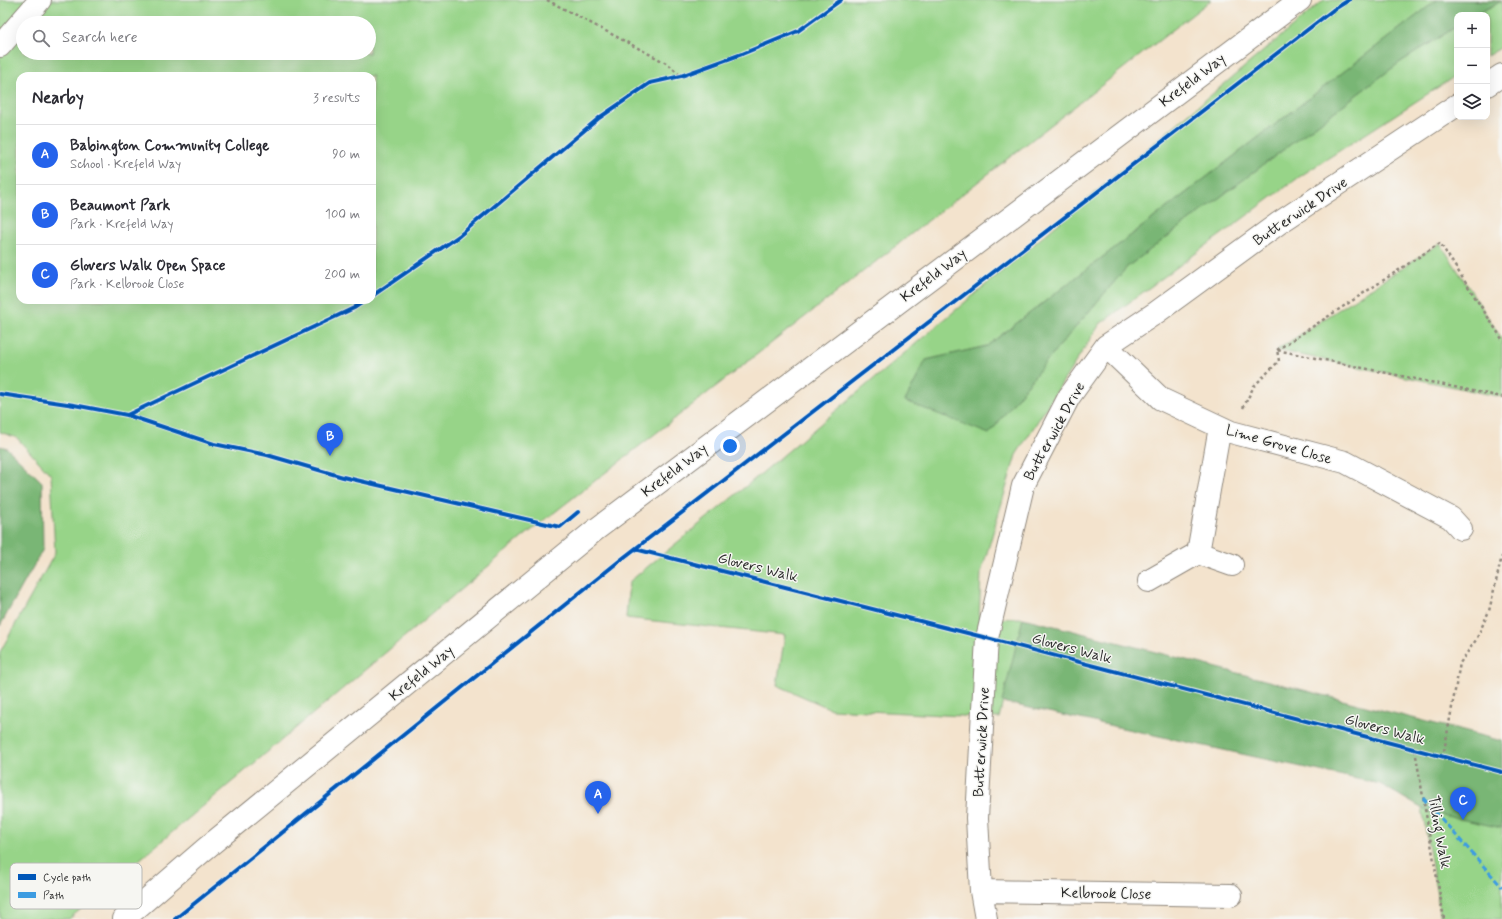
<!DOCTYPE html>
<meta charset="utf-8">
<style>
:root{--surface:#fff;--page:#f2f2f3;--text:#2b2b33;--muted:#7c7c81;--line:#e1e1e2;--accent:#2563eb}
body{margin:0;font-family:Mynerve,sans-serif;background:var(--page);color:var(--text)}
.controls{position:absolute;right:12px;top:12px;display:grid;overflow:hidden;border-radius:8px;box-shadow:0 4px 16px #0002}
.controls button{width:36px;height:36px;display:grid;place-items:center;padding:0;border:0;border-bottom:1px solid var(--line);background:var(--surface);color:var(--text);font:20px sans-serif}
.you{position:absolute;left:730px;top:446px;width:14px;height:14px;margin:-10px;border:3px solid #fff;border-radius:50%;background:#1a73e8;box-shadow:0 0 0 6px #1a73e833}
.badge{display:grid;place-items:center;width:26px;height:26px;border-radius:50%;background:var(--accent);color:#fff;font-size:13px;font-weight:700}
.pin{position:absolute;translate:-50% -33px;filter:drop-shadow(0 1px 2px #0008)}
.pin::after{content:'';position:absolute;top:21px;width:14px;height:12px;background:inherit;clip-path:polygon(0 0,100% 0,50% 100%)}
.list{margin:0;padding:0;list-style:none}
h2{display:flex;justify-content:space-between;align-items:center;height:52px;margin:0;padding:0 16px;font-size:17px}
h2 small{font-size:13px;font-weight:400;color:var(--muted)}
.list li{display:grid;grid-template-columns:26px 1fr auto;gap:12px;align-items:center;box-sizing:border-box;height:60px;padding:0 16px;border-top:1px solid var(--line)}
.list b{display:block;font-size:15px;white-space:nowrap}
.list p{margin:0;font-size:13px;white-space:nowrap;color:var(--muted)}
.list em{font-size:13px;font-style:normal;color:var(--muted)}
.icon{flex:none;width:22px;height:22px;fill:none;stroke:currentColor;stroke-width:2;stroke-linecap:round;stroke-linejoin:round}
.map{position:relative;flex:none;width:1502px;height:919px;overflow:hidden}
.search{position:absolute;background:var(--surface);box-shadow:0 4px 16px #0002;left:16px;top:16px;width:360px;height:44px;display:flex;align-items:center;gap:10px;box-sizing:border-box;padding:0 14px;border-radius:22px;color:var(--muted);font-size:15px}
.panel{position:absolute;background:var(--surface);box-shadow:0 4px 16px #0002;left:16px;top:72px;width:360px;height:232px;border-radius:12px}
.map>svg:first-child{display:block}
.green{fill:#97d488;stroke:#61805a;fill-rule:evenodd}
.forest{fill:#79b674;stroke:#527050}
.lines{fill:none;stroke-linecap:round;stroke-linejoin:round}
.minor-casing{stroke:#8f877c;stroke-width:24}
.highway-casing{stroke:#8f877c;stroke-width:24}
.path{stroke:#8f877c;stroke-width:2.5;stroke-dasharray:3 3;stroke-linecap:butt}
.minor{stroke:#fff;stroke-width:22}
.highway{stroke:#fff;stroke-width:22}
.quiet{stroke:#3d9ce1;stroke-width:3;stroke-dasharray:6 3;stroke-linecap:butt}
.cycleway-casing{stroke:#f6f6f2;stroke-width:6}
.cycleway{stroke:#0057b8;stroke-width:4}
.labels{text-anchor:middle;stroke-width:3;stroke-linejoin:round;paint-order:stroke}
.street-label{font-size:15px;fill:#2b2b2b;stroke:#f6f6f2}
.key{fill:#f6f6f2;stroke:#b9b9b6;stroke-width:1}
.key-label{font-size:11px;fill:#2b2b2b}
</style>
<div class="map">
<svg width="1502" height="919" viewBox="0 0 1502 919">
<rect width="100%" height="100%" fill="#f6f6f2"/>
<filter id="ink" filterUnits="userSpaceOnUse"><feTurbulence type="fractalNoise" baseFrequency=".025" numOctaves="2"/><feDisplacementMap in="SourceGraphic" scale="8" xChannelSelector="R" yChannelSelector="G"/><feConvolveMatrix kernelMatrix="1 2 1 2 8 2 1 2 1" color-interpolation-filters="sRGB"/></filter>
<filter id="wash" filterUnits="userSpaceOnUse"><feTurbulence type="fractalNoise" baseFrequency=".012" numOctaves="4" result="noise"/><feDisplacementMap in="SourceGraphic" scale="16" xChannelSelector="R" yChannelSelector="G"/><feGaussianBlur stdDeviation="0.9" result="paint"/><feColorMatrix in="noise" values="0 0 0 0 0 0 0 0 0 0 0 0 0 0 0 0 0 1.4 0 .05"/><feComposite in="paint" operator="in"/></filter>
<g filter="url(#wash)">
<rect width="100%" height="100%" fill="#f3e3cd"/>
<!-- green -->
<path class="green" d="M 0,0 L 1211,0 L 523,537 L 69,919 L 0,919 L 0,652 L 55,553 L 51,475 L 17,438 L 0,432 ZM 23,23 L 369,23 L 369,53 L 23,53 ZM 20,76 L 372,76 L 372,300 L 20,300 Z
M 1324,0 L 1437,0 L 987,346 L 926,360 L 989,434 L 1044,364 L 1127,267 L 1399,63 L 1457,26 L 1457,75 L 1302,175 L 1100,324 L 1016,455 L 981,573 L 979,619 L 1023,618 L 999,718 L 831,709 L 777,685 L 785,635 L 626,618 L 629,582 L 762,473 Z
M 1502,1 L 1502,47 L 1487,56 L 1487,15 L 1474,15 Z
M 1440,243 L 1502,339 L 1502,397 L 1277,350 Z
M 1412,750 L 1502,774 L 1502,919 L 1441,919 Z"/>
<!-- forest -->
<path class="forest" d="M 1437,0 L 1502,1 L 1474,15 L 1457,15 L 1457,26 L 1399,63 L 1127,267 L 1044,364 L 989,434 L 905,401 L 926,360 L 987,346 Z
M 0,446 L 7,448 L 42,482 L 43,549 L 0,626 Z
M 1023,618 L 1502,741 L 1502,828 L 1428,812 L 1380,784 L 1002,702 Z"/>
</g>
<g filter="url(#ink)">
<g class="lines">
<!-- minor casing -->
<g class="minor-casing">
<path id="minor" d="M 0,46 L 40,0
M 1487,85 L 1502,75
M 1106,346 L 1161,399 L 1231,432 L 1345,462 L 1451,518 L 1461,529
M 1220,427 L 1198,553 L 1232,565
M 1149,581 L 1198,553
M 981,891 L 1231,895
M 986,919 L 981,891 L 977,818 L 987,638 L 1023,486 L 1069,397 L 1106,346 L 1157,312 L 1279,223 L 1457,105"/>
</g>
<!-- highway casing -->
<g class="highway-casing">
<path id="highway" d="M 124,919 L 204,850 L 594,531 L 1300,0"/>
</g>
<!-- path -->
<path class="path" d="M 547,0 L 668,64 L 681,76
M 1277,350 L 1440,243 L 1502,339
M 1243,408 L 1254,386 L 1279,361 L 1277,350 L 1502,397
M 1415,750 L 1444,919
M 1443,757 L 1460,663 L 1476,640 L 1489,611 L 1502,556"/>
<!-- minor -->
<use href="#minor" class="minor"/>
<!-- highway -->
<use href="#highway" class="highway"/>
<!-- quiet -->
<path class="quiet" d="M 1423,798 L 1502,887"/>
<!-- cycleway casing -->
<g class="cycleway-casing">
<path id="cycleway" d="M 372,296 L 459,236 L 599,118 L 650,83 L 681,76 L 742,54 L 798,31 L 841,0
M 0,394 L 74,405 L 127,415 L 214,444 L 267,455 L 343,477 L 560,527 L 578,512
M 127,415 L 354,308 L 366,300
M 635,549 L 987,638 L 1502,772
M 175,919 L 618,562 L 1333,10 L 1349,0"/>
</g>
<!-- cycleway -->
<use href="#cycleway" class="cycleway"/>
</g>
</g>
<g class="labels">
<!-- street labels -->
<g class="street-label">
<text transform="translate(1192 80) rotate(-37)" y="5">Krefeld Way</text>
<text transform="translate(1300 211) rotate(-34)" y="5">Butterwick Drive</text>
<text transform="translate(933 275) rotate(-37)" y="5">Krefeld Way</text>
<text transform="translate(1054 431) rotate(-61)" y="5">Butterwick Drive</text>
<text transform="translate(1279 444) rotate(16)" y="5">Lime Grove Close</text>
<text transform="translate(674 470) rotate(-37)" y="5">Krefeld Way</text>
<text transform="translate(758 567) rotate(14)" y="5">Glovers Walk</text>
<text transform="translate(1072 648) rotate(15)" y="5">Glovers Walk</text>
<text transform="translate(421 673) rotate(-39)" y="5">Krefeld Way</text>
<text transform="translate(1385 729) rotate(15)" y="5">Glovers Walk</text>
<text transform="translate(981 742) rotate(-87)" y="5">Butterwick Drive</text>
<text transform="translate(1440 832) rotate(80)" y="5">Tilling Walk</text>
<text transform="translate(1106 893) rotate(1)" y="5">Kelbrook Close</text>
</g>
</g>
<!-- legend -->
<rect x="10" y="863" width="132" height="46" rx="6" class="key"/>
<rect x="18" y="874" width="18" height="6" fill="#0057b8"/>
<rect x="18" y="892" width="18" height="6" fill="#3d9ce1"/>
<g class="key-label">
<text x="43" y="881">Cycle path</text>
<text x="43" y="899">Path</text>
</g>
</svg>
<div class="controls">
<button>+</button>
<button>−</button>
<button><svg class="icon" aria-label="layers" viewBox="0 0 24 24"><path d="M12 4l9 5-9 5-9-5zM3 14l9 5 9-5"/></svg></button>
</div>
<div class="you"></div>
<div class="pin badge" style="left:598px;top:814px">A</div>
<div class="pin badge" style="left:330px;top:456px">B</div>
<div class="pin badge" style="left:1463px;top:820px">C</div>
<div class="search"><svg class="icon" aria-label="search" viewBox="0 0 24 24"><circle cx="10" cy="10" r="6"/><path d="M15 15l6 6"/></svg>Search here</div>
<section class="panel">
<h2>Nearby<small>3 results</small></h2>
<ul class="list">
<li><span class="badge">A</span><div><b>Babington Community College</b><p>School · Krefeld Way</p></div><em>90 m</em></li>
<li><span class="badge">B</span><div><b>Beaumont Park</b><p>Park · Krefeld Way</p></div><em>100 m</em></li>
<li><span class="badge">C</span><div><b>Glovers Walk Open Space</b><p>Park · Kelbrook Close</p></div><em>200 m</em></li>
</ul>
</section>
</div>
